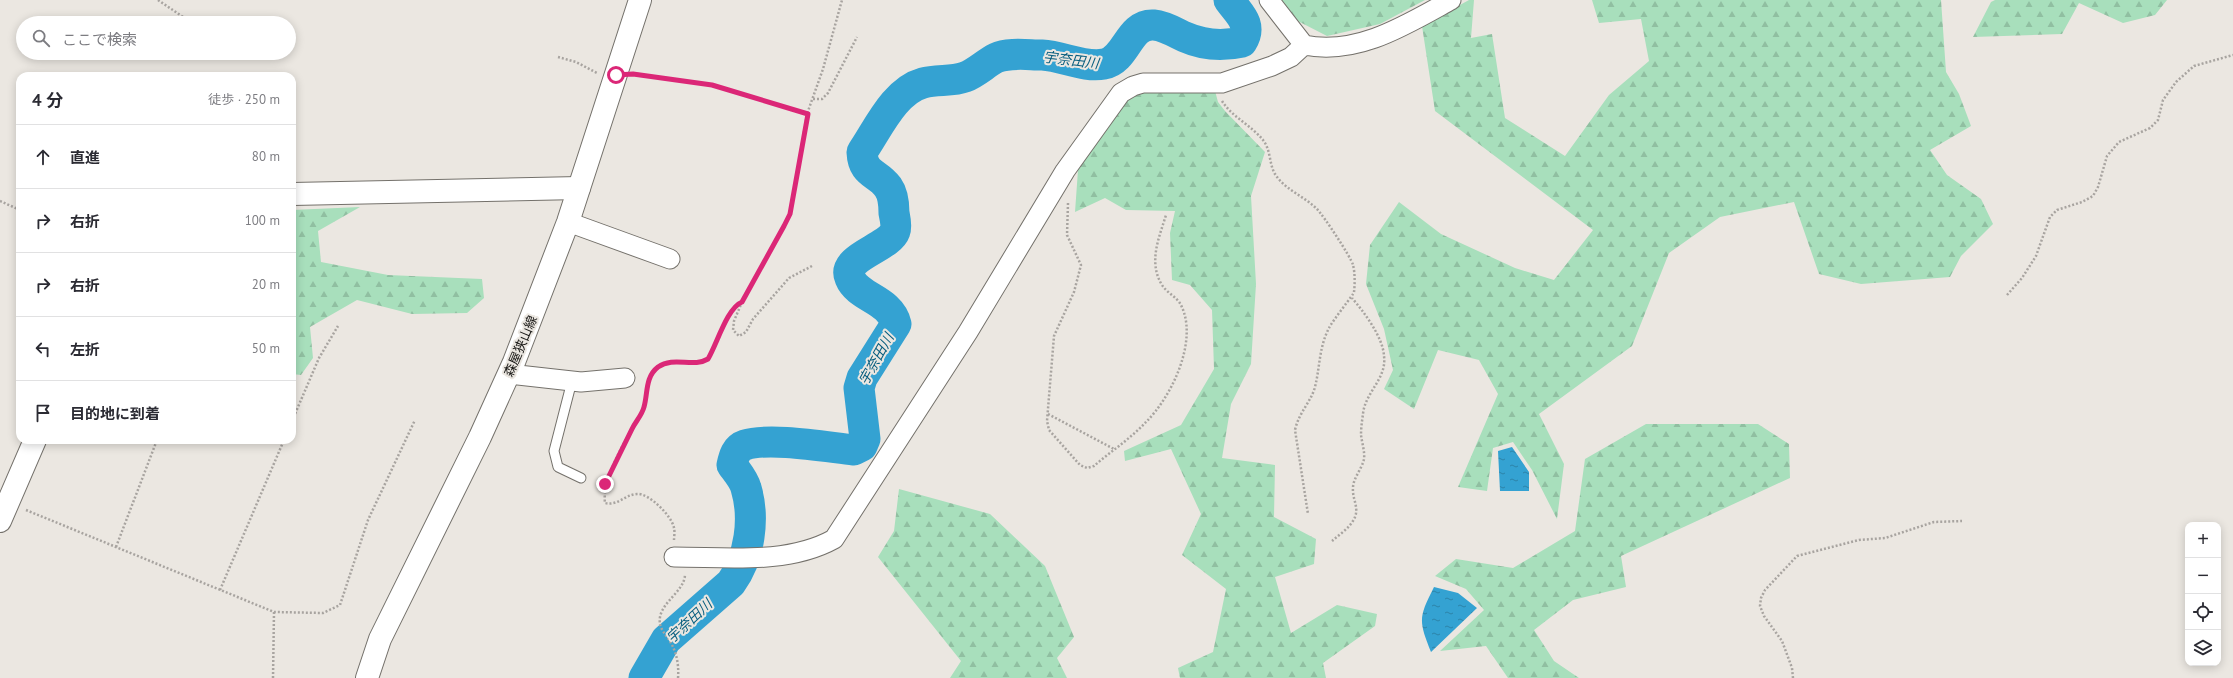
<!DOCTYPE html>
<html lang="ja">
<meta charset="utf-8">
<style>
:root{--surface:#fff;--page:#f7f7f7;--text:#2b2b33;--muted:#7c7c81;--line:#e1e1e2}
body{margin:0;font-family:"PT Sans","Noto Sans JP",sans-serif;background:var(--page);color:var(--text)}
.controls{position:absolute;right:12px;bottom:12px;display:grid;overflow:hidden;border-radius:8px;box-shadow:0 2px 10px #0003}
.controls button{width:36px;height:36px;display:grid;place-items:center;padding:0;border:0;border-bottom:1px solid var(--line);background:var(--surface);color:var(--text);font:20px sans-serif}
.stop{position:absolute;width:12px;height:12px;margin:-9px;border:3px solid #db2777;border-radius:50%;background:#fff}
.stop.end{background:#db2777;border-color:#fff;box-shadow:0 1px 4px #0008}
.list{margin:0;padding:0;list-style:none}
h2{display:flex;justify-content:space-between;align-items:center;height:52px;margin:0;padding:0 16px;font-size:17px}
h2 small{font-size:13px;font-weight:400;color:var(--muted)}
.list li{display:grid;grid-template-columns:26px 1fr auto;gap:12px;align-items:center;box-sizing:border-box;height:64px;padding:0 16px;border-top:1px solid var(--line)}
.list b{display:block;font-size:15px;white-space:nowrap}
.list em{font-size:13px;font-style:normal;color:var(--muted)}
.icon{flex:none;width:22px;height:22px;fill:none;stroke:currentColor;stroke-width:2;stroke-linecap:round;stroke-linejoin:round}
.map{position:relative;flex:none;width:2233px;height:678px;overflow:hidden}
.search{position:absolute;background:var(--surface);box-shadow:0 2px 10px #0003;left:16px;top:16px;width:280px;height:44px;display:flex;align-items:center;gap:10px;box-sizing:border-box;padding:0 14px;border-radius:22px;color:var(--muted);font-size:15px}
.panel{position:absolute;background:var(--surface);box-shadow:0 2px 10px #0003;left:16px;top:72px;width:280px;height:372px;border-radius:12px}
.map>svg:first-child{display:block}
.forest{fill:url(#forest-firs)}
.water{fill:url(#water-ripples)}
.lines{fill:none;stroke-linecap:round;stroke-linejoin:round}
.river{stroke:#34a2d2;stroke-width:31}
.service-casing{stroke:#74716b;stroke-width:11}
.minor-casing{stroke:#74716b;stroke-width:21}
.tertiary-casing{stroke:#74716b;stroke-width:24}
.secondary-casing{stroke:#74716b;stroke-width:24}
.path{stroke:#a8a4a0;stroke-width:2.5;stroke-dasharray:2 2;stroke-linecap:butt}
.service{stroke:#fff;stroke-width:9}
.minor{stroke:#fff;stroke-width:19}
.tertiary{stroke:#fff;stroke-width:22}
.secondary{stroke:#fff;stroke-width:22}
.route{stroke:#db2777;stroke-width:5}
.labels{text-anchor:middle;stroke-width:4;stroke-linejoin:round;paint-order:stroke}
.street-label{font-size:13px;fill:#171614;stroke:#ebe7e1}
.water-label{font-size:14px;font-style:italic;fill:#085e7f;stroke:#ebe7e1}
</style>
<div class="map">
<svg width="2233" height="678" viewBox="0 0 2233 678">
<defs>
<pattern id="forest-firs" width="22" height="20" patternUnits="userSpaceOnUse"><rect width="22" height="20" fill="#a8dfbc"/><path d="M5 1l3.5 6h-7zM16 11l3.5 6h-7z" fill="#90bfa1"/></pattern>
<pattern id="water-ripples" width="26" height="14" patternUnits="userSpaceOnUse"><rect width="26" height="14" fill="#34a2d2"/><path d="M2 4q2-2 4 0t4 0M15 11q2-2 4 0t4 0" fill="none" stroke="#2b83a9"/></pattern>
</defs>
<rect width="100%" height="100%" fill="#ebe7e1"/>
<!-- forest -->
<path class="forest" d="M 1277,0 L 1425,0 L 1380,24 L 1327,36 L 1288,16 Z
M 1469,0 L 1474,0 L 1471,38 L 1492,34 L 1505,118 L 1565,156 L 1609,95 L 1649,61 L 1641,19 L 1599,23 L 1592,0 L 1941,0 L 1946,72 L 1959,94 L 1971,126 L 1930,150 L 1947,175 L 1981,199 L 1993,224 L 1961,256 L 1950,277 L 1861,284 L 1819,274 L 1794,202 L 1720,217 L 1669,253 L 1632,346 L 1539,414 L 1564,464 L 1557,519 L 1532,470 L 1513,442 L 1493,448 L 1487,491 L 1458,487 L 1498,394 L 1479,360 L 1438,350 L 1414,409 L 1384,389 L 1393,370 L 1384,329 L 1366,284 L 1370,245 L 1399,202 L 1441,234 L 1515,268 L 1554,280 L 1593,230 L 1435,111 L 1422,26 Z
M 1995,0 L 2167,0 L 2155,15 L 2123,23 L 2079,3 L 2062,34 L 1973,37 L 1991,2 Z
M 292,84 L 295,175 L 292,176 Z
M 1214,87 L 1218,102 L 1225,111 L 1265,152 L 1251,196 L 1256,284 L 1251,364 L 1231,404 L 1222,458 L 1275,465 L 1274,517 L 1316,539 L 1314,564 L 1275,577 L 1291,633 L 1337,605 L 1377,614 L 1375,626 L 1323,663 L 1326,678 L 1180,678 L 1178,668 L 1213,652 L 1226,589 L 1182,555 L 1201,514 L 1171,449 L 1125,461 L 1124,451 L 1181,425 L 1214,369 L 1212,310 L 1190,285 L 1172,280 L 1170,233 L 1175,211 L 1126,210 L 1105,198 L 1075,212 L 1078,170 L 1115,109 L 1127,96 L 1147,88 Z
M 360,207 L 318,231 L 321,262 L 388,275 L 482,279 L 484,298 L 467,313 L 412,314 L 357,300 L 310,327 L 313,358 L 301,375 L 292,374 L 292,210 Z
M 1646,424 L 1758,424 L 1789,444 L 1790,478 L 1621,556 L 1626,587 L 1573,600 L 1534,630 L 1554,661 L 1579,678 L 1508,678 L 1486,646 L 1440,651 L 1484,610 L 1466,589 L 1435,576 L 1456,559 L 1513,568 L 1575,531 L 1585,459 Z
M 899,489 L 990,514 L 1045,566 L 1074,637 L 1057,658 L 1067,678 L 950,678 L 961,661 L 878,557 L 894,531 Z"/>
<!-- water -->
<path class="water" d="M 1512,447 L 1529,472 L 1529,491 L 1500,491 L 1498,451 Z
M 1434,587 L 1458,593 L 1477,608 L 1431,652 C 1418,620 1419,617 1434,587 Z"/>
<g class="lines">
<!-- river -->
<path class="river" d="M 644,678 L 666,640 L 731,583 C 750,557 755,518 746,488 C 744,480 737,472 732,465 C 734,456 736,448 745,445 C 770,437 826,447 854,450 L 862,446 L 865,439 L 859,388 L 862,378 L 896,324 C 890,299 858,298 850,278 C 841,257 889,248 895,231 C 897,226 895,218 894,213 C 894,205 893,194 888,187 C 877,172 863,175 862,152 C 878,129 894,91 923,83 C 937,79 952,82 965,77 C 976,73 986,63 996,58 C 1009,52 1028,55 1042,55 C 1063,56 1084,68 1104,64 C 1127,60 1128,23 1154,25 C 1165,26 1176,33 1185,37 C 1203,45 1224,46 1242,42 C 1253,24 1239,14 1229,0"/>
<!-- service casing -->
<g class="service-casing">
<path id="service" d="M 572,381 L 554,451 L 558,467 L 581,478"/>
</g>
<!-- minor casing -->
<g class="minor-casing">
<path id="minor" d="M 1269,0 L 1304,45 C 1357,56 1406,25 1451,0
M 568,222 L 670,259
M 509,374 L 581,382 L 625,378
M 674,557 C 727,557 787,565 834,539 L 968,332 L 1065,171 L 1121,93 L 1133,86 L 1143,83 L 1222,83 L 1272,66 L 1291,57 L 1304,45"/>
</g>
<!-- tertiary casing -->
<g class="tertiary-casing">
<path id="tertiary" d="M 292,194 L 579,188
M 0,521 L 35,440"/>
</g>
<!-- secondary casing -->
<g class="secondary-casing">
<path id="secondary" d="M 367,678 L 380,639 L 480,437 L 514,362 L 568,222 L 640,0"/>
</g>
<!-- path -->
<path class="path" d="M 158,0 L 192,23
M 237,53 L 238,53
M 558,57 L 576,62 L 597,73
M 635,74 L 712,85 L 807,114
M 813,99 L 822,99 L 828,93 L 857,37
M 1222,101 C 1232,117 1252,126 1263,140 C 1271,150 1269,164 1275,174 C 1285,190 1304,196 1317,209 C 1323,215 1351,257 1353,265 C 1355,272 1355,285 1354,292 C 1354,294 1333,320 1329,328 C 1319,347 1320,367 1315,387 C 1311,402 1299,412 1295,430 L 1308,514
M 0,201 L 20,210
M 1068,203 L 1067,235 L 1081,265 L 1074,292 L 1054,336 L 1047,421 L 1049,430 L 1080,465 L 1087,468 L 1094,466 C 1110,452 1130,439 1145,423 C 1171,398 1199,341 1181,305 C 1177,297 1167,293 1162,285 C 1148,262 1159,238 1166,215
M 812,266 L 789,278 L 753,319 L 746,332 L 739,336 L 733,330 L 734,321 L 742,302 L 790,214 L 807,114 L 823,69 L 842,0
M 2007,295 L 2022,278 L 2036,256 L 2050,217 L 2057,210 L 2082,202 L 2093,196 L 2098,187 L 2107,156 L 2119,142 L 2150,128 L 2158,120 L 2163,100 L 2176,82 L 2194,66 L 2233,55
M 1048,414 L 1114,449
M 292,421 L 319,358 L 338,326
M 26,510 L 274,612 L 323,613 L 340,605 L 368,520 L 415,420
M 674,540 C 674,537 675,532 674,528 C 672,516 649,493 637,494 C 624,495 618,506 605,503 C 602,481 622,446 633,427 C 638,420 642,414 644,405 C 648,392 645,375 659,367 C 676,356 694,368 708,359 C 717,345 727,308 741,302
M 1332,541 C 1340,534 1351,527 1355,517 C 1359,507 1352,498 1353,488 C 1353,478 1362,469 1364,459 C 1365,452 1362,443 1361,435 C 1361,428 1362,421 1363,414 C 1365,392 1387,379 1384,356 C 1383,337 1364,312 1352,298
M 116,547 L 157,440
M 220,590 L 284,440
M 273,678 L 274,612
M 678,678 C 679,667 677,654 672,645 C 667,634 658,630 660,617 C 663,601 684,591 685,575
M 1793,678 L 1792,668 L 1782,641 L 1764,616 L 1760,606 L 1761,598 L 1765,590 L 1797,556 L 1859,540 L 1885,538 L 1934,522 L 1962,521"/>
<!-- service -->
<use href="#service" class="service"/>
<!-- minor -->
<use href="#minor" class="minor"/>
<!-- tertiary -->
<use href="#tertiary" class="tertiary"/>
<!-- secondary -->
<use href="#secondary" class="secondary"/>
</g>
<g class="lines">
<!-- route -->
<path class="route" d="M 605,484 C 614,466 623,447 632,429 C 636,421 642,415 644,407 C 648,393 645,377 658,367 C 674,356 693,368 708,359 C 717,344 727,308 742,302 L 784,226 L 790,214 L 808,114 L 712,85 L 633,74 L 616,75"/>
</g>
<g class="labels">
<!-- street labels -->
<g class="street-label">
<text transform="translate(520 346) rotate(-67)" y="5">森屋狭山線</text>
</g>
<!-- water labels -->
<g class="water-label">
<text transform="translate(1071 60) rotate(7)" y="5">宇奈田川</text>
<text transform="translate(876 359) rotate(-61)" y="5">宇奈田川</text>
<text transform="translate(689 621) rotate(-43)" y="5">宇奈田川</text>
</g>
</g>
</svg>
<div class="controls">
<button>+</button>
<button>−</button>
<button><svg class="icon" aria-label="locate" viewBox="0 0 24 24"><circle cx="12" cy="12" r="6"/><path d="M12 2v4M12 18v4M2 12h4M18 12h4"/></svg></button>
<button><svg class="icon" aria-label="layers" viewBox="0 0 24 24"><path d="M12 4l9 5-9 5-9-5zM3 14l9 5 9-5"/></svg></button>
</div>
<div class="stop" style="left:616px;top:75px"></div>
<div class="stop end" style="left:605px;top:484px"></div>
<div class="search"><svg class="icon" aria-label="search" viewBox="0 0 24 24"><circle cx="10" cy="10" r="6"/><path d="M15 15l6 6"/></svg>ここで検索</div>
<section class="panel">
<h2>4 分<small>徒歩 · 250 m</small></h2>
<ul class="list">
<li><svg class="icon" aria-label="ahead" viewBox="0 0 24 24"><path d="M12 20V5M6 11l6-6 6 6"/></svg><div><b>直進</b></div><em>80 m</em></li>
<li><svg class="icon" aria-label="right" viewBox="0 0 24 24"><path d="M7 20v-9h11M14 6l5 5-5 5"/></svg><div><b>右折</b></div><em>100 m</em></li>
<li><svg class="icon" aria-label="right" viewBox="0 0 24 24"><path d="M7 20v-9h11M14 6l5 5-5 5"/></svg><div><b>右折</b></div><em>20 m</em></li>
<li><svg class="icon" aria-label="left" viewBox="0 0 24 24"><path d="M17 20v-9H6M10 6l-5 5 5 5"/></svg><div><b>左折</b></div><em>50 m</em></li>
<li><svg class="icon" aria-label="arrive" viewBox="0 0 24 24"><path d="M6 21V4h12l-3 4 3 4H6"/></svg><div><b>目的地に到着</b></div></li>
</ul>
</section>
</div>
